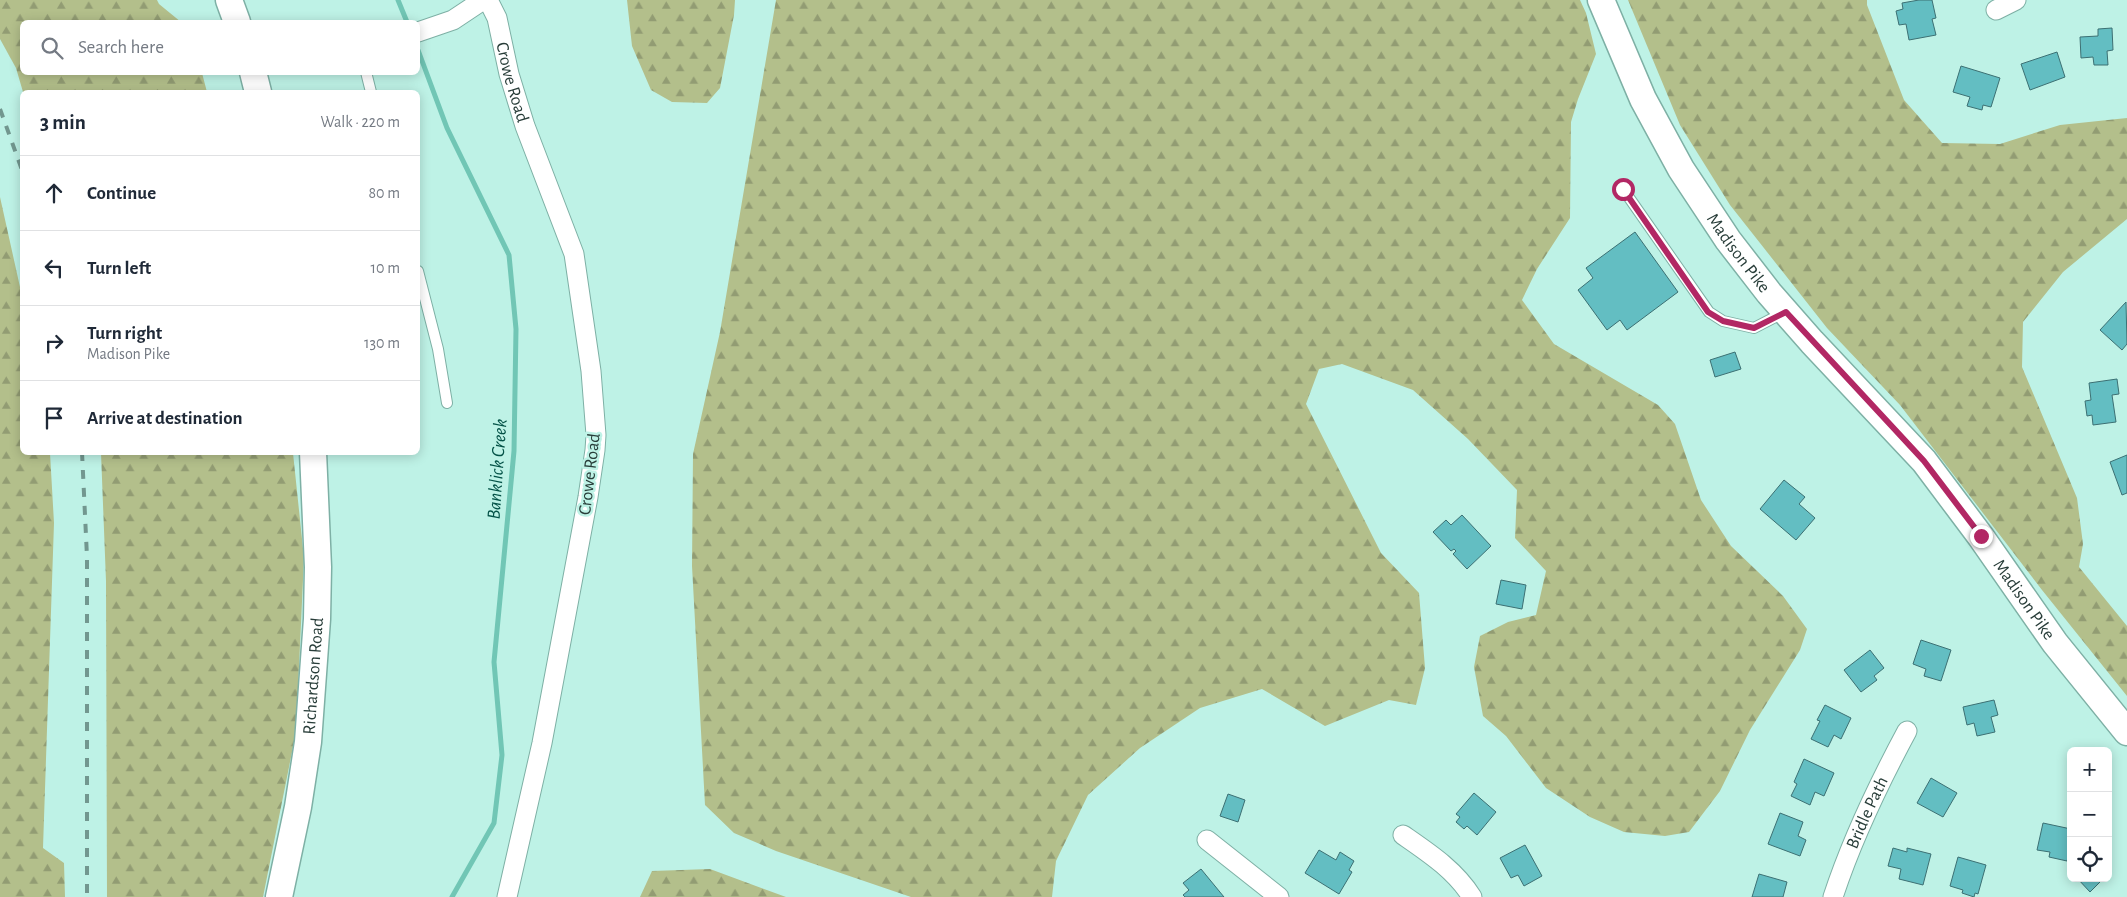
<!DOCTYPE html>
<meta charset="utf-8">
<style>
:root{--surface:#fff;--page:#f2f2f3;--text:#1f2937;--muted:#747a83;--line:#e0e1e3}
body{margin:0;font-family:"Alegreya Sans",sans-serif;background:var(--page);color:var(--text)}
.controls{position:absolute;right:15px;bottom:15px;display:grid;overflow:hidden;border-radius:8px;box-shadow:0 2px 12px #0003}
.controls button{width:45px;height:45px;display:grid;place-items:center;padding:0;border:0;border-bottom:1px solid var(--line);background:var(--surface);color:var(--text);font:25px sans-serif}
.stop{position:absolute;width:15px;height:15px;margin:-11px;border:4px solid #b22764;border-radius:50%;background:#fff}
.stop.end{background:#b22764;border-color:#fff;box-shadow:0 1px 5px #0008}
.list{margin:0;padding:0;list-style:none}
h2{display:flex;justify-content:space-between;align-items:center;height:65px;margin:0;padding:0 20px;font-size:21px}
h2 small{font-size:16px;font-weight:400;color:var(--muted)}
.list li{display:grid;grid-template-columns:32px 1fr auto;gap:15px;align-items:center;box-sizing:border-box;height:75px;padding:0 20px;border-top:1px solid var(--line)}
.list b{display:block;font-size:19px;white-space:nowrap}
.list p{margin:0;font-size:16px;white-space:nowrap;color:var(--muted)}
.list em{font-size:16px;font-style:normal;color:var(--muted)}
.icon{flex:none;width:28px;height:28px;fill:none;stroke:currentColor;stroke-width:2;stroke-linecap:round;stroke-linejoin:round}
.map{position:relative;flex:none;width:2127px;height:897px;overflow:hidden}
.search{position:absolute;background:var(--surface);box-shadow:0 2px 12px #0003;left:20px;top:20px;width:400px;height:55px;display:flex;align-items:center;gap:12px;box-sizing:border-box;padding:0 18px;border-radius:8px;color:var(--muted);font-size:19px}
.panel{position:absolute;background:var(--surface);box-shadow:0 2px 12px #0003;left:20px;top:90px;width:400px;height:365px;border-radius:8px}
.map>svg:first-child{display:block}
.forest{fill:url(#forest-firs)}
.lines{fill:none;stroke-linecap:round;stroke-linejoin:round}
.stream{stroke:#71c6b5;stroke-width:5}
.building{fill:#63bec2;stroke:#3c7073}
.lane-casing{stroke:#7eb0a5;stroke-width:12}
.street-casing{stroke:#7eb0a5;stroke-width:21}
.secondary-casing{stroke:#7eb0a5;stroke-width:29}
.lane{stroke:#fff;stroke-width:10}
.street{stroke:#fff;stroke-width:19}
.secondary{stroke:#fff;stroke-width:26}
.rail{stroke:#72978f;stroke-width:4;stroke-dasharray:9 9;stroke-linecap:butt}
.route{stroke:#b22764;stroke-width:6}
.labels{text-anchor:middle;stroke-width:5;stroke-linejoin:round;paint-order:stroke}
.street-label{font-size:18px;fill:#283d39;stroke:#bef2e6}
.water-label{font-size:19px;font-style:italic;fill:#045247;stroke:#bef2e6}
</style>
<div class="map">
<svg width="2127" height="897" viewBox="0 0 2127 897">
<defs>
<pattern id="forest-firs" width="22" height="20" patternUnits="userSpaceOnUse" patternTransform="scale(1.25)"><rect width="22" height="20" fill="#b3bf8b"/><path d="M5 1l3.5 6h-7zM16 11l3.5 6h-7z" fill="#929c73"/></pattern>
</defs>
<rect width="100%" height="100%" fill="#bef2e6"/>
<!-- forest -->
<path class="forest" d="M 0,0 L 157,0 L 159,4 L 181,22 L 22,22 L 22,72 L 202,73 L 207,92 L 23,92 L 16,68 L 0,39 Z
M 627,0 L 735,0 L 734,15 L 720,88 L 707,103 L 672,102 L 651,90 L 632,46 Z
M 776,0 L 1580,0 L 1586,13 L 1596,54 L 1578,99 L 1571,122 L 1570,218 L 1537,269 L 1522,300 L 1554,344 L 1658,405 L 1675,424 L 1701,500 L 1731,546 L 1783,596 L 1807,629 L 1800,650 L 1750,730 L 1720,791 L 1689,832 L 1665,836 L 1624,832 L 1590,817 L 1546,788 L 1506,736 L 1483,716 L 1474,667 L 1480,636 L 1508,622 L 1536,615 L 1546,571 L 1515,538 L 1517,490 L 1468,439 L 1413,390 L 1342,364 L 1319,369 L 1306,404 L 1381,553 L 1419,593 L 1425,668 L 1416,705 L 1389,700 L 1325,726 L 1262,689 L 1200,708 L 1140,748 L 1088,795 L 1056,861 L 1052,897 L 911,897 L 776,851 L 734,833 L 705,805 L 692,566 L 693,454 L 720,332 Z
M 1628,0 L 1867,0 L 1867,5 L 1904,100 L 1942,143 L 2000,144 L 2060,125 L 2127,118 L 2127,219 L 2063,272 L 2023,322 L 2022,367 L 2077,498 L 2083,544 L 2079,567 L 2127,626 L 2127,696 L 2042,590 L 1900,405 L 1827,328 L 1730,205 L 1680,125 Z
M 0,197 L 22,296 L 22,452 L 50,453 L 54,523 L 43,848 L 64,863 L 65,897 L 0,897 Z
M 101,453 L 293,453 L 304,558 L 296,732 L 263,897 L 107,897 L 106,581 Z
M 710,869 L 786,897 L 640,897 L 652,871 Z"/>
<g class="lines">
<!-- stream -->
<path class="stream" d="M 398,0 L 407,22
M 418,50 L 447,128 L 509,255 L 516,329 L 514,451 L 494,662 L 502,755 L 494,823 L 452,897"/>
</g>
<!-- building -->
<path class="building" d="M 1919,0 L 1932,0 L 1936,18 L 1932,19 L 1936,35 L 1909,40 L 1906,24 L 1899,25 L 1896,11 L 1903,9 L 1902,3 Z
M 2112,28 L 2113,50 L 2107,51 L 2108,65 L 2094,65 L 2093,57 L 2081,58 L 2080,37 L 2098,36 L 2098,29 Z
M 2057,52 L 2065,77 L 2030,90 L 2021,64 Z
M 1961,66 L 2000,78 L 1991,107 L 1983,105 L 1982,110 L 1967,106 L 1970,97 L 1953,92 Z
M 1635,232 L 1678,292 L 1627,330 L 1620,320 L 1607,330 L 1578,290 L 1593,278 L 1586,268 Z
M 2126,302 L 2127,344 L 2122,350 L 2100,330 Z
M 1735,352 L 1741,369 L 1715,377 L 1710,360 Z
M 2117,379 L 2119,394 L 2112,395 L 2116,422 L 2093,425 L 2092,415 L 2087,416 L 2085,401 L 2091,400 L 2089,383 Z
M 2127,455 L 2127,493 L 2122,495 L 2110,462 Z
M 1784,480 L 1805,497 L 1799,504 L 1815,518 L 1796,540 L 1760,509 Z
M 1462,515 L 1491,546 L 1467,569 L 1453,554 L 1456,551 L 1454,549 L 1451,551 L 1433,532 L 1446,520 L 1451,525 Z
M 1501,580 L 1526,585 L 1522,609 L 1496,604 Z
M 1921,640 L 1951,650 L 1941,681 L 1924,676 L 1926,669 L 1913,664 Z
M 1870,650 L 1884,668 L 1874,676 L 1877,680 L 1861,692 L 1844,670 Z
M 1994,700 L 1998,715 L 1991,717 L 1995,732 L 1977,736 L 1974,723 L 1967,725 L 1963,707 Z
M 1825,705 L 1851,718 L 1841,739 L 1834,735 L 1828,747 L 1811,739 L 1820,721 L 1817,720 Z
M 1804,759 L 1834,773 L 1824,796 L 1815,792 L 1810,805 L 1791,796 L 1797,784 L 1794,782 Z
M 1931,778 L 1957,793 L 1943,817 L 1917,803 Z
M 1474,793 L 1496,812 L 1477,835 L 1467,826 L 1464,829 L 1456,822 L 1460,817 L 1456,814 Z
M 1228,794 L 1245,800 L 1238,822 L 1220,816 Z
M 1780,813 L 1803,822 L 1798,836 L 1806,840 L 1800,856 L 1768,844 Z
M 2043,823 L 2071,829 L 2071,847 L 2067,861 L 2049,857 L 2050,852 L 2037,850 Z
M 1525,845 L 1542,876 L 1524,886 L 1518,875 L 1511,878 L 1500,858 Z
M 1893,848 L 1907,852 L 1907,848 L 1931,854 L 1923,885 L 1899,879 L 1901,869 L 1888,866 Z
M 1319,850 L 1336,860 L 1340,852 L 1354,861 L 1349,870 L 1352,872 L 1339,894 L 1305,873 Z
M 1958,857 L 1986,865 L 1978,894 L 1975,893 L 1974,897 L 1962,893 L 1963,890 L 1950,886 Z
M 1201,869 L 1224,897 L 1185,897 L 1183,895 L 1189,890 L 1183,883 Z
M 1759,874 L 1787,882 L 1783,897 L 1752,897 Z
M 2077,878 L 2104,878 L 2090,892 Z"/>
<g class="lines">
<!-- lane casing -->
<g class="lane-casing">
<path id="lane" d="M 366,72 L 371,92
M 1623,189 L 1709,312 L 1723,321 L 1754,328 L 1785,312
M 418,271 L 438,349 L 447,403"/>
</g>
<!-- street casing -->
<g class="street-casing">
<g id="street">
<path id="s1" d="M 488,0 L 497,18 L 509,74 L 525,126 L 574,254 L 591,371 L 596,435 L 595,450 L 588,497 L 542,743 L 507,897"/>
<path d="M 1996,10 L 2016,0"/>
<path d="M 418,32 L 453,20 L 483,0"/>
<path d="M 1403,835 C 1429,853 1455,870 1472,897"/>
<path d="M 1207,840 L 1279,897"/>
<path id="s2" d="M 1833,897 C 1852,839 1878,785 1907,731"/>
</g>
</g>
<!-- secondary casing -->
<g class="secondary-casing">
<g id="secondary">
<path d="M 229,0 L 237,22"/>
<path id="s3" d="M 1601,0 L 1643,99 L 1681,169 L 1728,240 L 1769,293 L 1812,342 L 1924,461 L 1981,537 L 2055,643 L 2127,732"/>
<path d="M 253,72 L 258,92"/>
<path id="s4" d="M 279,897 L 298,807 L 308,742 L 317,619 L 318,567 L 313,452"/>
</g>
</g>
<!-- lane -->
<use href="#lane" class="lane"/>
<!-- street -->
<use href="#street" class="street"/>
<!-- secondary -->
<use href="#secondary" class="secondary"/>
<!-- rail -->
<path class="rail" d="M 0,109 L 22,170
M 82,452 L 87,557 L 87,897"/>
</g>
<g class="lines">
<!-- route -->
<path class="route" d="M 1623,189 L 1708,312 L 1723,321 L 1754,328 L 1786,312 L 1924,461 L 1981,536"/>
</g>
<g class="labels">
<!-- street labels -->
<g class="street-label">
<text dy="6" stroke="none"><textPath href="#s1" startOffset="86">Crowe Road</textPath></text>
<text dy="6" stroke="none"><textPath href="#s3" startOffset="289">Madison Pike</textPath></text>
<text transform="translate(589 474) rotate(-83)" y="6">Crowe Road</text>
<text dy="6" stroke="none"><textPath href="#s3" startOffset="739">Madison Pike</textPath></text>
<text dy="6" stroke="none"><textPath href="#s4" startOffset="224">Richardson Road</textPath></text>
<text dy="6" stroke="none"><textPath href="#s2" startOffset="91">Bridle Path</textPath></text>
</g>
<!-- water labels -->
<g class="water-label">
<text transform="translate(496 469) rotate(-86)" y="7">Banklick Creek</text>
</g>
</g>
</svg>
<div class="controls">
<button>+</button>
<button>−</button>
<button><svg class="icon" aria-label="locate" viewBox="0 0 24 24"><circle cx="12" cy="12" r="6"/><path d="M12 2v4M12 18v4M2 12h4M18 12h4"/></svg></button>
</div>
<div class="stop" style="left:1623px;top:189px"></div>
<div class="stop end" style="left:1981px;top:536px"></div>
<div class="search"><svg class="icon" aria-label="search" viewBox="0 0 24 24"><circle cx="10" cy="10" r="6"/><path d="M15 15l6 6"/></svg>Search here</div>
<section class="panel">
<h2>3 min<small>Walk · 220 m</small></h2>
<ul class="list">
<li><svg class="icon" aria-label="ahead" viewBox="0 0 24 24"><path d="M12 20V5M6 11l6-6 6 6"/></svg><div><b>Continue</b></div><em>80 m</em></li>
<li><svg class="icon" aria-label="left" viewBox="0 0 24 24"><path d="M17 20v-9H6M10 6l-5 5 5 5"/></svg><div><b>Turn left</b></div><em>10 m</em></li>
<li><svg class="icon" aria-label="right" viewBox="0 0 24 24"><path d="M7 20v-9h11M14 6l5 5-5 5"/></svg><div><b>Turn right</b><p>Madison Pike</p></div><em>130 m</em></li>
<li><svg class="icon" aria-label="arrive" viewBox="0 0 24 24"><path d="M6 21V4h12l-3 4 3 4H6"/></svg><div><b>Arrive at destination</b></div></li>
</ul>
</section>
</div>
